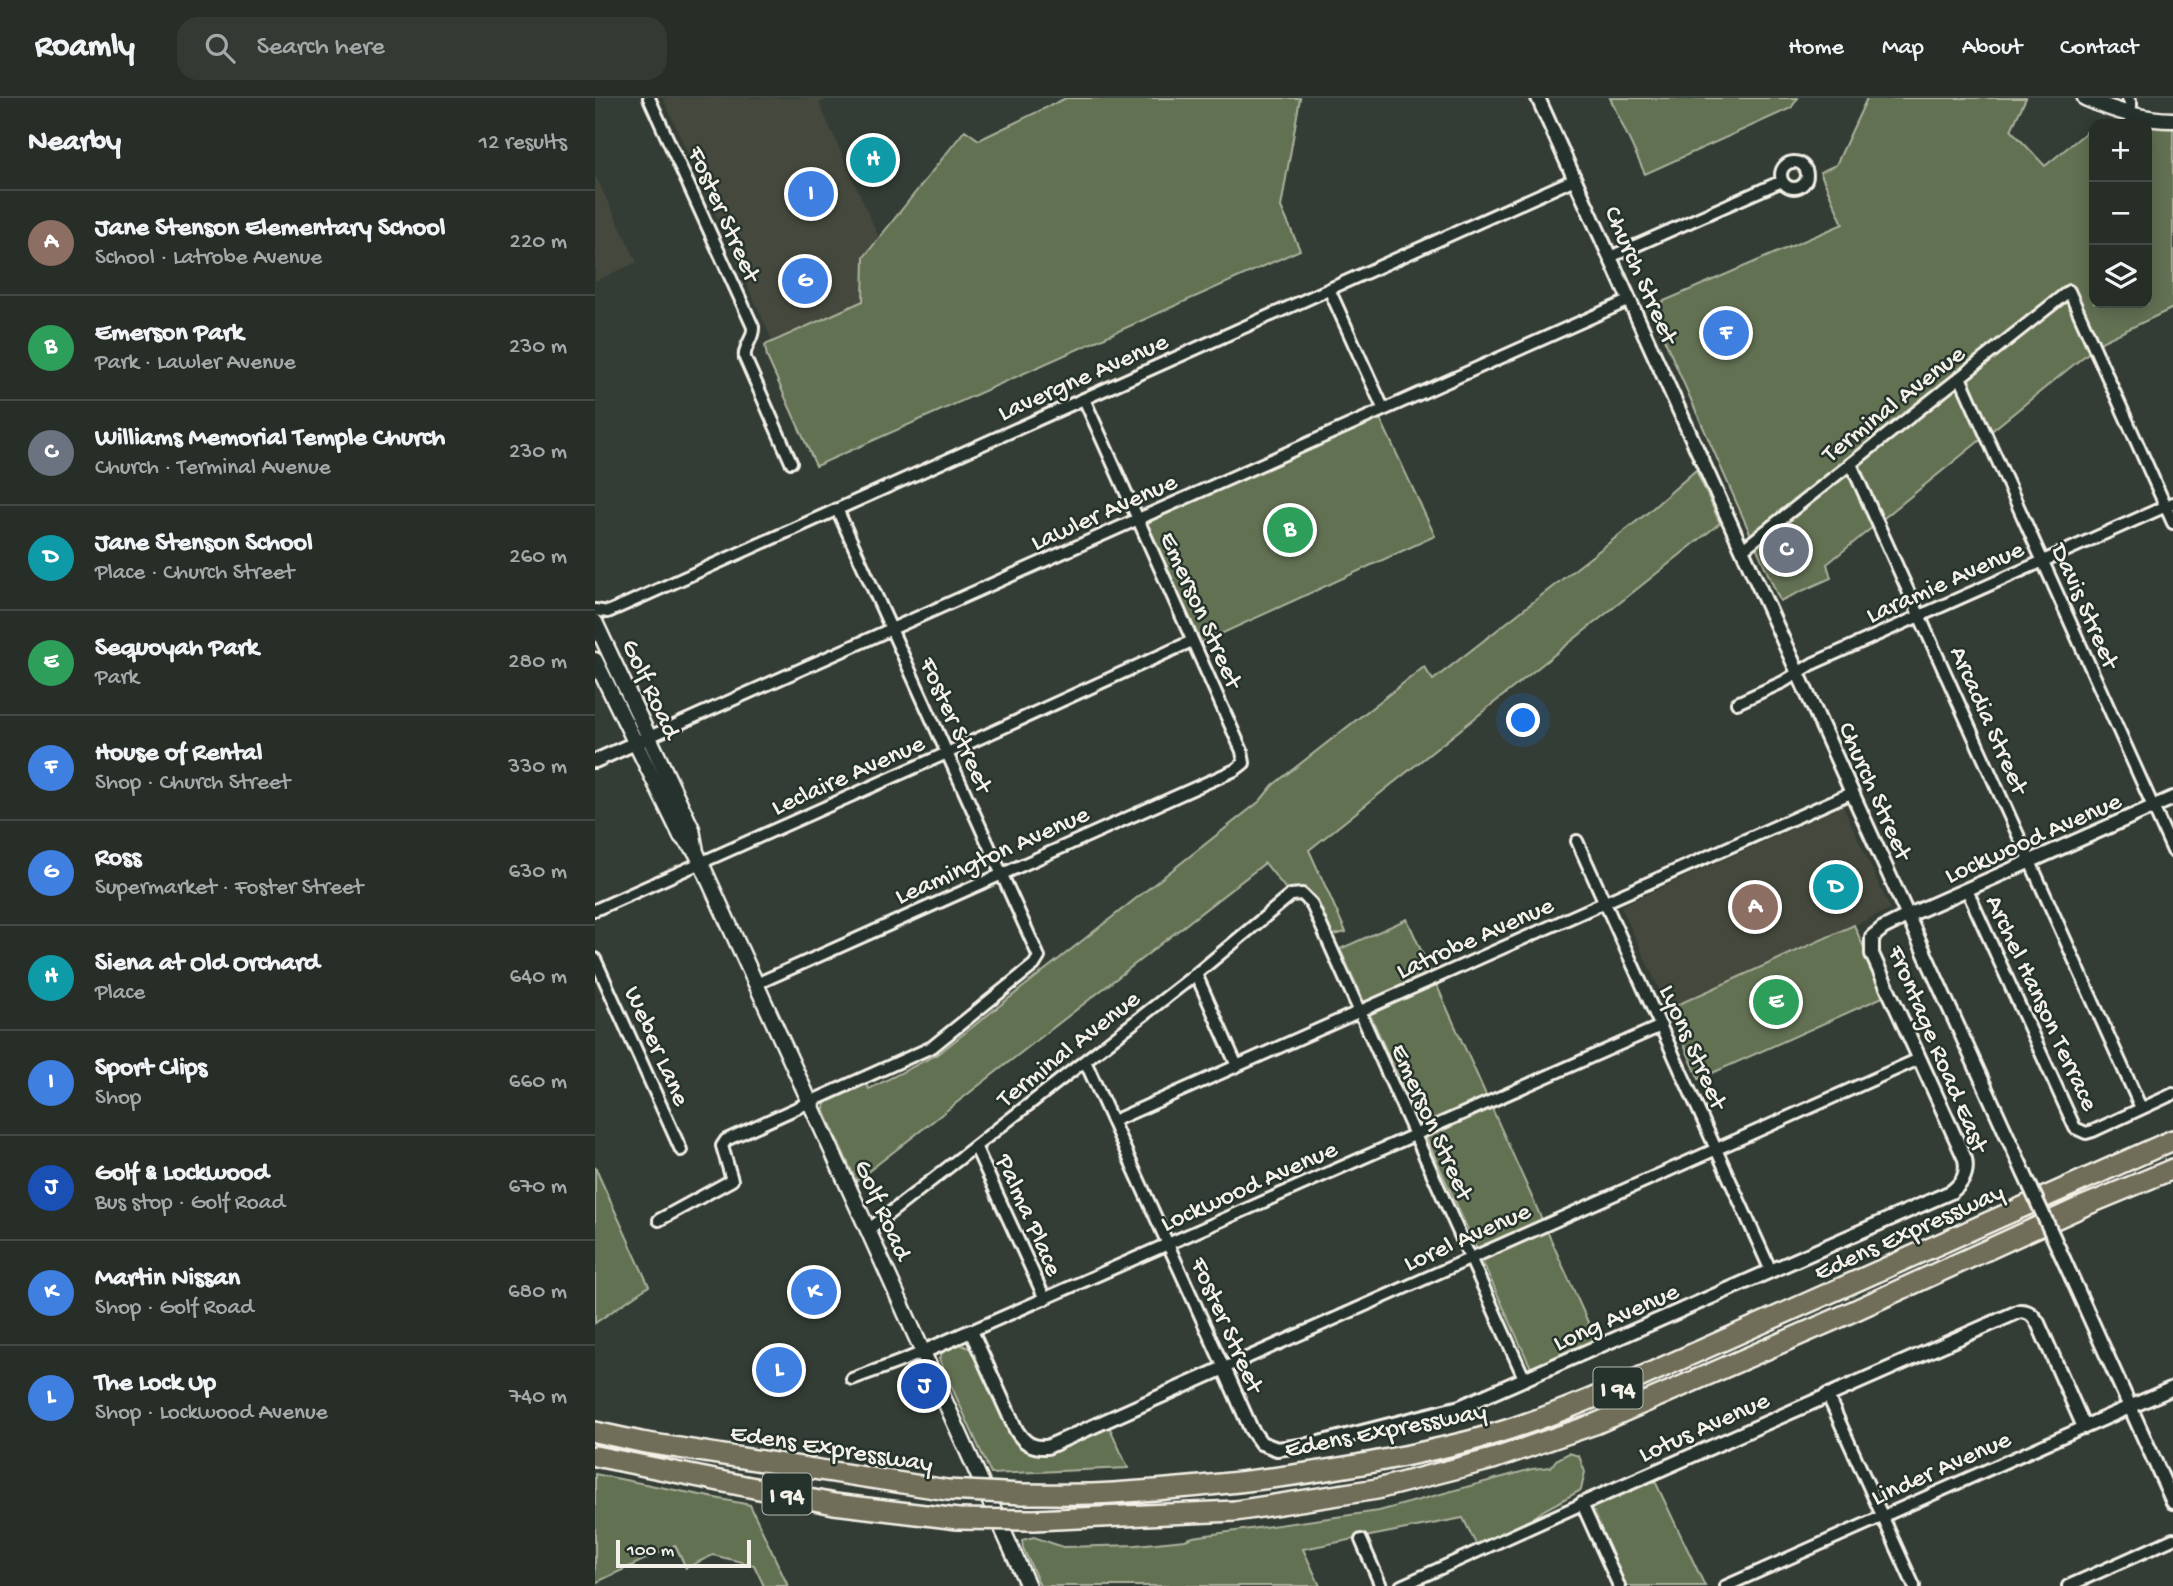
<!DOCTYPE html>
<meta charset="utf-8">
<style>
:root{--surface:#272e28;--page:#333a34;--text:#f1f3f6;--muted:#a4a8a8;--line:#434a45;--accent:#ea580c}
body{margin:0;font-family:"Gochi Hand",sans-serif;background:var(--page);color:var(--text)}
.controls{position:absolute;right:21px;top:21px;display:grid;overflow:hidden;border-radius:14px;box-shadow:0 4px 18px #0003}
.controls button{width:63px;height:63px;display:grid;place-items:center;padding:0;border:0;border-bottom:2px solid var(--line);background:var(--surface);color:var(--text);font:35px sans-serif}
.scale{position:absolute;left:21px;bottom:18px;width:135px;box-sizing:border-box;padding-left:7px;border:4px solid #f4f1e8;border-top:0;font-size:19px;line-height:24px;white-space:nowrap;color:#f4f1e8;-webkit-text-stroke:5px #26332d;paint-order:stroke}
.you{position:absolute;left:929px;top:623px;width:24px;height:24px;margin:-18px;border:5px solid #fff;border-radius:50%;background:#1a73e8;box-shadow:0 0 0 10px #1a73e833}
.badge{display:grid;place-items:center;width:46px;height:46px;border-radius:50%;background:var(--accent);color:#fff;font-size:23px;font-weight:700}
.pin{position:absolute;translate:-50% -50%;border:4px solid #fff;box-shadow:0 2px 7px #0006}
.list{margin:0;padding:0;list-style:none}
h2{display:flex;justify-content:space-between;align-items:center;height:91px;margin:0;padding:0 28px;font-size:30px}
h2 small{font-size:23px;font-weight:400;color:var(--muted)}
.list li{display:grid;grid-template-columns:46px 1fr auto;gap:21px;align-items:center;box-sizing:border-box;height:105px;padding:0 28px;border-top:2px solid var(--line)}
.list b{display:block;font-size:26px;white-space:nowrap}
.list p{margin:0;font-size:23px;white-space:nowrap;color:var(--muted)}
.list em{font-size:23px;font-style:normal;color:var(--muted)}
.icon{flex:none;width:38px;height:38px;fill:none;stroke:currentColor;stroke-width:2;stroke-linecap:round;stroke-linejoin:round}
.map{position:relative;flex:none;width:1578px;height:1488px;overflow:hidden}
header{display:flex;align-items:center;gap:42px;box-sizing:border-box;height:98px;padding:0 35px;background:var(--surface);border-bottom:2px solid var(--line)}
header strong{font-size:33px}
nav{display:flex;gap:38px;margin-inline-start:auto;font-size:24px}
.search{width:490px;height:63px;background:var(--page);display:flex;align-items:center;gap:18px;box-sizing:border-box;padding:0 24px;border-radius:21px;color:var(--muted);font-size:26px}
main{display:flex}
aside{flex:1;background:var(--surface)}
.map>svg:first-child{display:block}
.built{fill:#44483e}
.green{fill:#637152;stroke:#acb19d;stroke-width:2}
.lines{fill:none;stroke-linecap:round;stroke-linejoin:round}
.minor-casing{stroke:#f4f1e8;stroke-width:16}
.tertiary-casing{stroke:#f4f1e8;stroke-width:18}
.secondary-casing{stroke:#f4f1e8;stroke-width:19}
.motorway-casing{stroke:#f4f1e8;stroke-width:24}
.minor{stroke:#26332d;stroke-width:10}
.tertiary{stroke:#26332d;stroke-width:12}
.secondary{stroke:#26332d;stroke-width:14}
.motorway{stroke:#706e59;stroke-width:19}
.tertiary-bridge-casing{stroke:#f4f1e8;stroke-width:18;stroke-linecap:butt}
.motorway-bridge-casing{stroke:#f4f1e8;stroke-width:24;stroke-linecap:butt}
.tertiary-bridge{stroke:#26332d;stroke-width:12}
.motorway-bridge{stroke:#706e59;stroke-width:19}
.labels{text-anchor:middle;stroke-width:5;stroke-linejoin:round;paint-order:stroke}
.shield{fill:#26332d;stroke:#b6b8b0;stroke-width:2}
.shield-label{font-size:24px;font-weight:bold;fill:#f4f1e8}
.street-label{font-size:26px;fill:#f4f1e8;stroke:#26332d}
</style>
<header>
<strong>Roamly</strong>
<div class="search"><svg class="icon" aria-label="search" viewBox="0 0 24 24"><circle cx="10" cy="10" r="6"/><path d="M15 15l6 6"/></svg>Search here</div>
<nav><a>Home</a><a>Map</a><a>About</a><a>Contact</a></nav>
</header>
<main>
<aside>
<h2>Nearby<small>12 results</small></h2>
<ul class="list">
<li><span class="badge" style="background:#8d6e63">A</span><div><b>Jane Stenson Elementary School</b><p>School · Latrobe Avenue</p></div><em>220 m</em></li>
<li><span class="badge" style="background:#2e9e5b">B</span><div><b>Emerson Park</b><p>Park · Lawler Avenue</p></div><em>230 m</em></li>
<li><span class="badge" style="background:#6b7280">C</span><div><b>Williams Memorial Temple Church</b><p>Church · Terminal Avenue</p></div><em>230 m</em></li>
<li><span class="badge" style="background:#0f9aa8">D</span><div><b>Jane Stenson School</b><p>Place · Church Street</p></div><em>260 m</em></li>
<li><span class="badge" style="background:#2e9e5b">E</span><div><b>Sequoyah Park</b><p>Park</p></div><em>280 m</em></li>
<li><span class="badge" style="background:#3f7fe0">F</span><div><b>House of Rental</b><p>Shop · Church Street</p></div><em>330 m</em></li>
<li><span class="badge" style="background:#3f7fe0">G</span><div><b>Ross</b><p>Supermarket · Foster Street</p></div><em>630 m</em></li>
<li><span class="badge" style="background:#0f9aa8">H</span><div><b>Siena at Old Orchard</b><p>Place</p></div><em>640 m</em></li>
<li><span class="badge" style="background:#3f7fe0">I</span><div><b>Sport Clips</b><p>Shop</p></div><em>660 m</em></li>
<li><span class="badge" style="background:#1a4fb4">J</span><div><b>Golf &amp; Lockwood</b><p>Bus stop · Golf Road</p></div><em>670 m</em></li>
<li><span class="badge" style="background:#3f7fe0">K</span><div><b>Martin Nissan</b><p>Shop · Golf Road</p></div><em>680 m</em></li>
<li><span class="badge" style="background:#3f7fe0">L</span><div><b>The Lock Up</b><p>Shop · Lockwood Avenue</p></div><em>740 m</em></li>
</ul>
</aside>
<div class="map">
<svg width="1578" height="1488" viewBox="0 0 1578 1488">
<rect width="100%" height="100%" fill="#343d35"/>
<filter id="ink" filterUnits="userSpaceOnUse"><feTurbulence type="fractalNoise" baseFrequency=".0143" numOctaves="2"/><feDisplacementMap in="SourceGraphic" scale="14" xChannelSelector="R" yChannelSelector="G"/><feConvolveMatrix kernelMatrix="1 2 1 2 8 2 1 2 1" color-interpolation-filters="sRGB"/></filter>
<g filter="url(#ink)">
<!-- built -->
<path class="built" d="M 68,0 L 235,0 L 224,5 L 284,140 L 269,159 L 269,203 L 178,244 Z
M 0,77 L 42,164 L 0,183 Z
M 1248,708 L 1295,811 L 1073,911 L 1026,808 Z"/>
<!-- green -->
<path class="green" d="M 471,0 L 705,0 L 686,109 L 705,152 L 221,368 L 172,259 L 170,247 L 268,203 L 269,159 L 370,32 L 384,42 Z
M 1015,0 L 1203,0 L 1196,10 L 1050,76 Z
M 1272,0 L 1431,0 L 1416,32 L 1450,68 L 1499,28 L 1499,205 L 1552,205 L 1552,27 L 1578,30 L 1578,210 L 1508,243 L 1232,466 L 1236,480 L 1185,503 L 1055,209 L 1248,126 L 1225,74 L 1241,67 Z
M 785,320 L 840,438 L 604,546 L 551,425 Z
M 1101,372 L 1125,425 L 714,752 L 751,834 L 735,838 L 715,795 L 690,790 L 670,765 L 261,1083 L 229,1012 L 230,1004 L 270,983 L 274,991 L 343,956 L 665,703 L 678,687 L 829,569 L 838,582 L 1051,416 Z
M 812,821 L 1001,1242 L 936,1270 L 745,851 Z
M 1259,827 L 1290,898 L 1104,981 L 1073,911 Z
M 0,1069 L 54,1188 L 0,1225 Z
M 365,1246 L 376,1251 L 380,1258 L 417,1333 L 433,1352 L 448,1355 L 514,1328 L 533,1370 L 396,1376 L 344,1261 L 348,1253 Z
M 974,1355 L 984,1358 L 990,1374 L 986,1392 L 949,1412 L 930,1426 L 882,1448 L 868,1420 L 708,1451 L 725,1488 L 445,1488 L 428,1450 L 427,1442 L 439,1439 L 468,1449 L 541,1447 L 590,1442 L 598,1439 L 784,1413 L 937,1371 L 956,1369 L 961,1362 Z
M 0,1376 L 155,1407 L 193,1488 L 169,1488 L 159,1467 L 118,1457 L 91,1470 L 80,1447 L 0,1485 Z
M 1059,1381 L 1110,1488 L 1031,1488 L 996,1412 L 1000,1407 Z"/>
<g class="lines">
<!-- minor casing -->
<g class="minor-casing">
<path id="minor" d="M 54,0 L 158,229 C 159,241 148,249 150,260 L 196,364
M 1531,16 L 1536,6 L 1533,0
M1186 77a13 13 0 1 1 26 0a13 13 0 1 1-26 0Z
M 1015,159 L 1187,83
M 734,191 L 788,310
M 1365,279 L 1578,753
M 1256,366 L 1546,1010
M 1148,451 L 1474,193 L 1578,425
M 0,512 L 13,514 L 980,81
M 1142,605 L 1188,584 L 1219,565 L 1578,405
M 54,639 L 1035,202
M 982,743 L 1176,1173
M 1372,792 L 1480,1030 L 1491,1035 L 1498,1033 L 1578,996
M 0,812 L 352,655 L 597,543
M 0,861 L 86,1052
M 601,876 L 642,968
M 161,886 L 640,672 L 649,665 L 647,653 L 489,301
M 490,963 L 629,1270 L 1324,961
M 518,1023 L 1258,694
M 381,1050 L 450,1201
M 64,1122 L 137,1082 L 127,1048 L 131,1042 L 337,949 L 439,867 L 444,859 L 242,411
M 273,1132 L 601,876 L 696,797 L 707,796 L 716,805 L 930,1282
M 376,1233 L 1066,928
M 257,1281 C 281,1272 304,1265 328,1254
M 1232,1296 L 1319,1488
M 766,1442 L 786,1488
M 806,1488 L 987,1406 L 1024,1488
M 1131,1488 L 1489,1329
M 1473,1488 L 1578,1441"/>
</g>
<!-- tertiary casing -->
<g class="tertiary-casing">
<path id="tertiary" d="M 943,0 L 1429,1075
M 0,663 L 47,642
M 1467,1158 L 1578,1404
M 328,1254 L 376,1233 L 421,1332 C 429,1345 437,1350 452,1349 L 629,1270 L 656,1331 L 666,1345 L 682,1351 L 720,1346 L 865,1309 L 1356,1094 C 1368,1085 1373,1075 1370,1061 L 1277,856 L 1277,839 L 1288,830 L 1314,817 L 1578,700
M 987,1406 L 1425,1213 C 1434,1213 1438,1217 1443,1225 L 1489,1329 L 1578,1290"/>
</g>
<!-- secondary casing -->
<g class="secondary-casing">
<path id="secondary" d="M 1490,0 C 1519,13 1547,22 1578,22
M 0,524 L 97,731 L 101,754 L 273,1132 L 433,1488
M 0,562 L 86,738 L 100,753"/>
</g>
<!-- motorway casing -->
<g class="motorway-casing">
<path id="motorway" d="M 0,1334 L 46,1344 L 352,1392
M 0,1358 L 239,1406 L 363,1421
M 428,1396 C 458,1396 488,1397 518,1395 C 630,1388 745,1374 854,1348 C 911,1335 966,1314 1019,1291 L 1578,1042
M 439,1422 L 640,1413 L 782,1391 L 898,1361 L 1000,1326 L 1241,1221 L 1484,1110 L 1578,1071"/>
</g>
<!-- minor -->
<use href="#minor" class="minor"/>
<!-- tertiary -->
<use href="#tertiary" class="tertiary"/>
<!-- secondary -->
<use href="#secondary" class="secondary"/>
<!-- motorway -->
<use href="#motorway" class="motorway"/>
<!-- tertiary-bridge casing -->
<g class="tertiary-bridge-casing">
<path id="tertiary-bridge" d="M 1429,1075 L 1467,1158"/>
</g>
<!-- motorway-bridge casing -->
<g class="motorway-bridge-casing">
<path id="motorway-bridge" d="M 352,1392 L 428,1396
M 363,1421 L 439,1422"/>
</g>
<!-- tertiary-bridge -->
<use href="#tertiary-bridge" class="tertiary-bridge"/>
<!-- motorway-bridge -->
<use href="#motorway-bridge" class="motorway-bridge"/>
</g>
</g>
<g class="labels">
<!-- shield labels -->
<g class="shield">
<rect x="998.5" y="1269.5" width="49" height="41" rx="5"/>
<rect x="167.5" y="1375.5" width="49" height="41" rx="5"/>
</g>
<g class="shield-label">
<text x="1023" y="1298">I 94</text>
<text x="192" y="1404">I 94</text>
</g>
<!-- street labels -->
<g class="street-label">
<text transform="translate(131 115) rotate(66)" y="9">Foster Street</text>
<text transform="translate(1048 176) rotate(66)" y="9">Church Street</text>
<text transform="translate(487 277) rotate(-24)" y="9">Lavergne Avenue</text>
<text transform="translate(1297 304) rotate(-38)" y="9">Terminal Avenue</text>
<text transform="translate(508 412) rotate(-24)" y="9">Lawler Avenue</text>
<text transform="translate(1349 482) rotate(-24)" y="9">Laramie Avenue</text>
<text transform="translate(1492 507) rotate(66)" y="9">Davis Street</text>
<text transform="translate(608 511) rotate(66)" y="9">Emerson Street</text>
<text transform="translate(58 590) rotate(65)" y="9">Golf Road</text>
<text transform="translate(1396 621) rotate(66)" y="9">Arcadia Street</text>
<text transform="translate(363 626) rotate(66)" y="9">Foster Street</text>
<text transform="translate(252 675) rotate(-24)" y="9">Leclaire Avenue</text>
<text transform="translate(1282 692) rotate(66)" y="9">Church Street</text>
<text transform="translate(1437 738) rotate(-24)" y="9">Lockwood Avenue</text>
<text transform="translate(396 755) rotate(-24)" y="9">Leamington Avenue</text>
<text transform="translate(879 838) rotate(-24)" y="9">Latrobe Avenue</text>
<text transform="translate(1449 904) rotate(65)" y="9">Archel Hanson Terrace</text>
<text transform="translate(64 947) rotate(66)" y="9">Weber Lane</text>
<text transform="translate(1100 948) rotate(66)" y="9">Lyons Street</text>
<text transform="translate(472 949) rotate(-38)" y="9">Terminal Avenue</text>
<text transform="translate(1345 950) rotate(67)" y="9">Frontage Road East</text>
<text transform="translate(839 1023) rotate(66)" y="9">Emerson Street</text>
<text transform="translate(653 1086) rotate(-24)" y="9">Lockwood Avenue</text>
<text transform="translate(290 1111) rotate(66)" y="9">Golf Road</text>
<text transform="translate(436 1116) rotate(66)" y="9">Palma Place</text>
<text transform="translate(1313 1132) rotate(-24)" y="9">Edens Expressway</text>
<text transform="translate(871 1137) rotate(-24)" y="9">Lorel Avenue</text>
<text transform="translate(1020 1217) rotate(-24)" y="9">Long Avenue</text>
<text transform="translate(634 1226) rotate(66)" y="9">Foster Street</text>
<text transform="translate(1108 1327) rotate(-24)" y="9">Lotus Avenue</text>
<text transform="translate(790 1330) rotate(-11)" y="9">Edens Expressway</text>
<text transform="translate(237 1348) rotate(9)" y="9">Edens Expressway</text>
<text transform="translate(1345 1368) rotate(-24)" y="9">Linder Avenue</text>
</g>
</g>
</svg>
<div class="controls">
<button>+</button>
<button>−</button>
<button><svg class="icon" aria-label="layers" viewBox="0 0 24 24"><path d="M12 4l9 5-9 5-9-5zM3 14l9 5 9-5"/></svg></button>
</div>
<div class="scale">100 m</div>
<div class="you"></div>
<div class="pin badge" style="left:1160px;top:809px;background:#8d6e63">A</div>
<div class="pin badge" style="left:695px;top:432px;background:#2e9e5b">B</div>
<div class="pin badge" style="left:1191px;top:452px;background:#6b7280">C</div>
<div class="pin badge" style="left:1241px;top:789px;background:#0f9aa8">D</div>
<div class="pin badge" style="left:1181px;top:904px;background:#2e9e5b">E</div>
<div class="pin badge" style="left:1131px;top:235px;background:#3f7fe0">F</div>
<div class="pin badge" style="left:210px;top:183px;background:#3f7fe0">G</div>
<div class="pin badge" style="left:278px;top:62px;background:#0f9aa8">H</div>
<div class="pin badge" style="left:216px;top:96px;background:#3f7fe0">I</div>
<div class="pin badge" style="left:329px;top:1288px;background:#1a4fb4">J</div>
<div class="pin badge" style="left:219px;top:1194px;background:#3f7fe0">K</div>
<div class="pin badge" style="left:184px;top:1272px;background:#3f7fe0">L</div>
</div>
</main>
